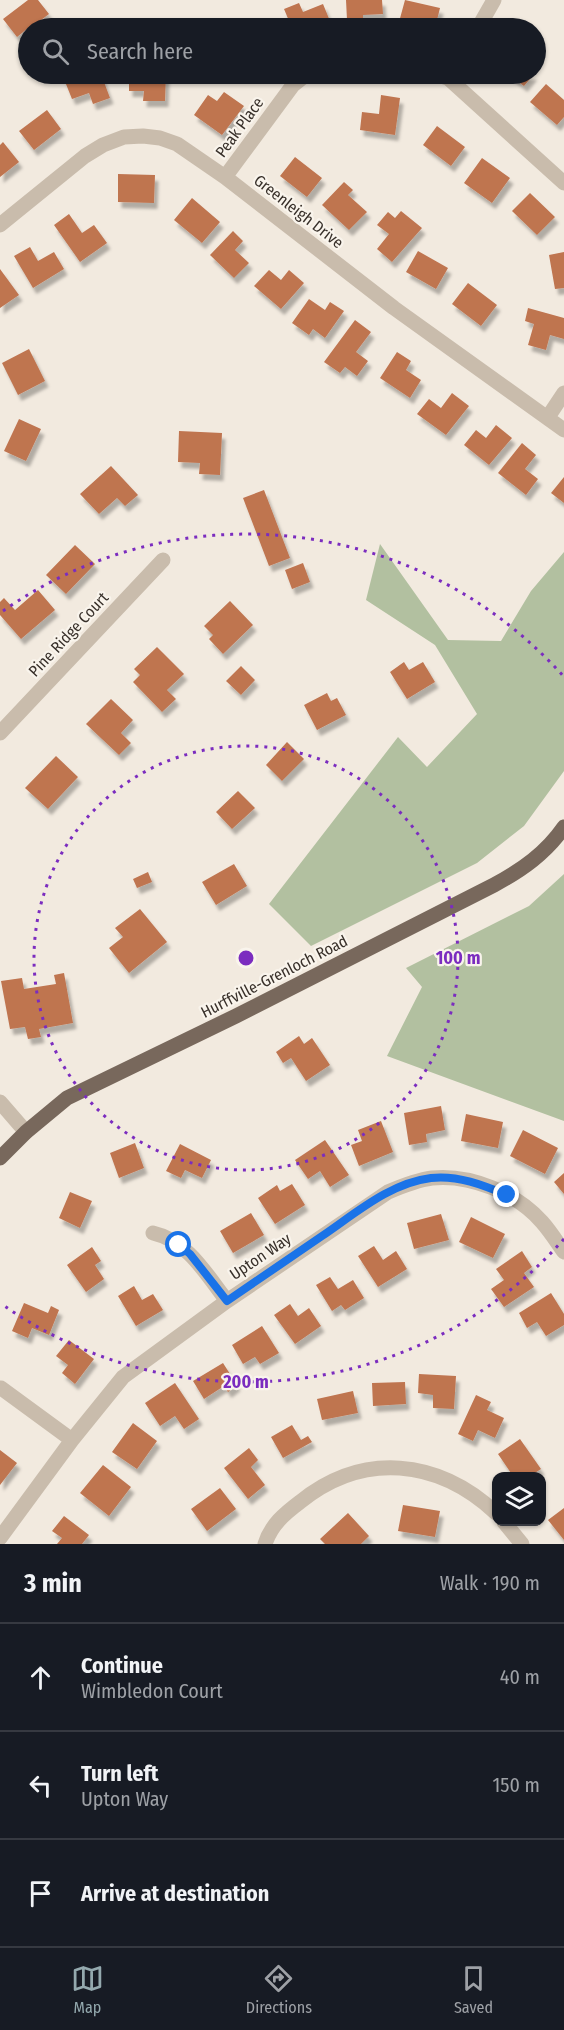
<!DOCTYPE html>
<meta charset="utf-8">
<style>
:root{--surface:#171b24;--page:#20242c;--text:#f1f3f6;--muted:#9ea1a6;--line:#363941;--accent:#94a9ae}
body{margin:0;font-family:"Fira Sans Condensed",sans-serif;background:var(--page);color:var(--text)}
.controls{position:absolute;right:18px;bottom:18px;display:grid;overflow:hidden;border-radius:12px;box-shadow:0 2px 4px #0004}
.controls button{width:54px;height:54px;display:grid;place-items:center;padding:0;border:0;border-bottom:2px solid var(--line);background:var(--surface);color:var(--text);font:30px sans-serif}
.stop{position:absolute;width:18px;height:18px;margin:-14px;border:4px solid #1a73e8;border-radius:50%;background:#fff}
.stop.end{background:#1a73e8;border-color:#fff;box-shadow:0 2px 6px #0008}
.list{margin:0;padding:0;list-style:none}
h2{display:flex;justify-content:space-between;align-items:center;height:78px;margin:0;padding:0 24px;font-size:26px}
h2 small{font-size:20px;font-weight:400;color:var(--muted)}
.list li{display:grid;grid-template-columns:39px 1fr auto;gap:18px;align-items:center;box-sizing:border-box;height:108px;padding:0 24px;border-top:2px solid var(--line)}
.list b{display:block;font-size:22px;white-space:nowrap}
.list p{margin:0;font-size:20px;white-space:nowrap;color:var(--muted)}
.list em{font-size:20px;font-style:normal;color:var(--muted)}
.icon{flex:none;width:33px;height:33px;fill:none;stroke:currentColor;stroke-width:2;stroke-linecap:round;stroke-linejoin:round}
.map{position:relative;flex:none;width:564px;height:1544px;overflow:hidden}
.search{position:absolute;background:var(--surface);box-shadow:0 2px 4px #0004;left:18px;right:18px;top:18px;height:66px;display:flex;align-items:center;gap:15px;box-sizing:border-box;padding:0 21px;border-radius:33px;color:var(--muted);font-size:22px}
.sheet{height:402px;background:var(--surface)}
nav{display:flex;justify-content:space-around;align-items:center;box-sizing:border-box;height:84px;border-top:2px solid var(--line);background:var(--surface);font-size:16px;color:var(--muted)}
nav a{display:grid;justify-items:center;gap:3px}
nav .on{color:var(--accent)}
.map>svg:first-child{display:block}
.green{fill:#b2c0a0}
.building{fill:#bf7450;filter:url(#shadow)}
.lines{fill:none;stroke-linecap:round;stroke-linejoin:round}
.minor{stroke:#c9bcac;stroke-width:15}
.major{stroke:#78685c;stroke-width:15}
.route{stroke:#1a73e8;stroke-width:8}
.ring{fill:none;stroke:#7b2cbf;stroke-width:3;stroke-dasharray:3 6}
.labels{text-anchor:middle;stroke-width:4.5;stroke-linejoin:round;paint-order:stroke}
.street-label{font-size:16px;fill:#38302a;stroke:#f9f4ec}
.centre{fill:#7b2cbf;stroke:#f9f4ec;stroke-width:3}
.ring-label{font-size:18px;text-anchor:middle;font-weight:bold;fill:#7b2cbf;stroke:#f9f4ec;stroke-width:4.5;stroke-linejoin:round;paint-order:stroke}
</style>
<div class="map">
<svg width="564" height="1544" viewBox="0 0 564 1544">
<defs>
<filter id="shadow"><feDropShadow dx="3.5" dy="6" stdDeviation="1.5" flood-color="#0004"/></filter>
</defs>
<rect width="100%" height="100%" fill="#f2eadf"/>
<!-- green -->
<path class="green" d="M 380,544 L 448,640 L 501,641 L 531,591 L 564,552 L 564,771 L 524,826 L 477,863 L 311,946 L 269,904 L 398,737 L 427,767 L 477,714 L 435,645 L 366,600 Z
M 564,874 L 564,1121 L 387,1056 L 422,987 L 406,968 L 529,906 Z"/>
<!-- building -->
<path class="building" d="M 28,0 L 38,0 L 49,14 L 41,20 L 47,28 L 28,28 L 17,37 L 3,19 Z
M 346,0 L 382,0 L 383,14 L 363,15 L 363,19 L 347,20 Z
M 405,0 L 440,8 L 435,28 L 421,28 L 399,22 Z
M 299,3 L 303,12 L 323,4 L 332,26 L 327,28 L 292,28 L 284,9 Z
M 62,74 L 101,74 L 110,98 L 93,104 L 89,93 L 72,99 Z
M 129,74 L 166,74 L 165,101 L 143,101 L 144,91 L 129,91 Z
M 508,74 L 534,74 L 524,86 Z
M 546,84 L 564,100 L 564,117 L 557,125 L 530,102 Z
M 224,92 L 244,106 L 222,135 L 194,115 L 208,95 L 217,101 Z
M 381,95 L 400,98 L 395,135 L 360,130 L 362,112 L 379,114 Z
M 47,110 L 61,129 L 34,150 L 19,131 Z
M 437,126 L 465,147 L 451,166 L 423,145 Z
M 3,142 L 19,162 L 0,177 L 0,145 Z
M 295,157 L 322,178 L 307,197 L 280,176 Z
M 482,158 L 510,178 L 492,203 L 464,183 Z
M 118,174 L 155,175 L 154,203 L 118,202 Z
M 344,182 L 353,190 L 348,195 L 367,212 L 349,230 L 322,205 Z
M 530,193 L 555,217 L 537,235 L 512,211 Z
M 192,198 L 220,222 L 202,243 L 174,220 Z
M 401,211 L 422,228 L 392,262 L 377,249 L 389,234 L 377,225 L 388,212 L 395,218 Z
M 69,214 L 82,233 L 94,225 L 107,243 L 80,262 L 54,225 Z
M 233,231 L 243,241 L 235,250 L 249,263 L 234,278 L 210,255 Z
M 30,247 L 38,261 L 54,252 L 64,269 L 33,288 L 14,256 Z
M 418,251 L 448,268 L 436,289 L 406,272 Z
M 564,252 L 564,288 L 555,289 L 549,255 Z
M 0,269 L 19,295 L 0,308 Z
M 269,270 L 281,280 L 289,270 L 304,283 L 281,309 L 254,286 Z
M 468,283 L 497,305 L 481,326 L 452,304 Z
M 309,299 L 325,310 L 330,302 L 344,311 L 325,338 L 313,329 L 309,335 L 292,323 Z
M 528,308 L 564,318 L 564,339 L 550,335 L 546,350 L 528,345 L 534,324 L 525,321 Z
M 355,320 L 371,332 L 356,352 L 368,361 L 357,376 L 345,367 L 340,373 L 324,362 Z
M 29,349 L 45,381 L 18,395 L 2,363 Z
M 397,352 L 411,361 L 406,370 L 421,380 L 410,398 L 380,378 Z
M 452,393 L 469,406 L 446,435 L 417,414 L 429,399 L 441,408 Z
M 19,419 L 41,429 L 26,461 L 4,451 Z
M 496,425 L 512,438 L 489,465 L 464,445 L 476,430 L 486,438 Z
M 179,431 L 222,433 L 220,475 L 199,474 L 200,463 L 178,462 Z
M 522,443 L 536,455 L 525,469 L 538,479 L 526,495 L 498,473 Z
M 111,466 L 138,495 L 125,506 L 117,498 L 99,514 L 80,494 Z
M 564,477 L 564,503 L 551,493 Z
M 264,490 L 290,558 L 269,566 L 243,498 Z
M 75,545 L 95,564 L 66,594 L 46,575 Z
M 303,563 L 310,582 L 292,589 L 285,570 Z
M 38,590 L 55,610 L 21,639 L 0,615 L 0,602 L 4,598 L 15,610 Z
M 230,601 L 253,625 L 223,654 L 209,639 L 213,635 L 204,626 Z
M 157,647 L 184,674 L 167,690 L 176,699 L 162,712 L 133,682 L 140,675 L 134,669 Z
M 404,662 L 409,670 L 423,662 L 435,682 L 407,699 L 390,672 Z
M 241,666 L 255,680 L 241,695 L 226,681 Z
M 327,693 L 331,701 L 337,698 L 346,715 L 317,730 L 304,705 Z
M 111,699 L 133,720 L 121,733 L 131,743 L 119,755 L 86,724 Z
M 287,742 L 304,759 L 282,781 L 266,765 Z
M 56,756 L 78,777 L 48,809 L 25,788 Z
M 238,791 L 255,808 L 232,829 L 216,812 Z
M 234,864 L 247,886 L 216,905 L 202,882 Z
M 148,872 L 152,882 L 137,888 L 133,879 Z
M 140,909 L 167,942 L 129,973 L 109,948 L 123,937 L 115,928 Z
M 64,973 L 73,1023 L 39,1029 L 41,1037 L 28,1039 L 25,1027 L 10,1029 L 1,981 L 22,978 L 24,989 L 56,984 L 54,975 Z
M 299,1036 L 304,1044 L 312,1038 L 330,1065 L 306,1081 L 291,1058 L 283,1063 L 276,1052 Z
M 441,1106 L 445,1130 L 426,1134 L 427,1142 L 409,1145 L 404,1113 Z
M 466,1114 L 503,1122 L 498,1148 L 461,1141 Z
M 381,1121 L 393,1152 L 359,1166 L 351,1145 L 362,1141 L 358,1130 Z
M 523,1130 L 558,1148 L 545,1174 L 510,1156 Z
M 325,1140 L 349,1175 L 330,1187 L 320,1171 L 308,1179 L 295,1160 Z
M 135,1143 L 144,1168 L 119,1178 L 110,1153 Z
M 180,1144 L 211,1160 L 202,1178 L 185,1170 L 181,1178 L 166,1171 Z
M 564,1173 L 564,1194 L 554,1182 Z
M 292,1184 L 305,1205 L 275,1224 L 258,1198 L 277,1185 L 280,1191 Z
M 70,1192 L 92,1201 L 80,1228 L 59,1218 Z
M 251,1213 L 264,1235 L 233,1253 L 220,1231 Z
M 441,1214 L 449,1240 L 414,1249 L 407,1223 Z
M 471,1217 L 505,1234 L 493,1258 L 459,1242 Z
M 374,1246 L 383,1260 L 396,1251 L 407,1269 L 378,1287 L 358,1256 Z
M 92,1247 L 101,1261 L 95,1265 L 104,1279 L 86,1292 L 67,1265 Z
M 522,1251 L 532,1267 L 524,1273 L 534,1287 L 504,1307 L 491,1289 L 504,1280 L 496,1269 Z
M 330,1277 L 338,1289 L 353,1280 L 364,1298 L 345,1310 L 341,1305 L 332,1311 L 316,1285 Z
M 134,1286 L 142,1300 L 153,1294 L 163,1310 L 136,1326 L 118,1296 Z
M 551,1293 L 564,1314 L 564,1325 L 546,1336 L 537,1322 L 527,1328 L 519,1313 Z
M 24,1303 L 48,1313 L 51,1306 L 59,1310 L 49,1335 L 32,1328 L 28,1338 L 12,1331 Z
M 290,1304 L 298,1316 L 309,1308 L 321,1326 L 295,1344 L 274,1315 Z
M 262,1326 L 279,1353 L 260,1364 L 255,1357 L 243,1364 L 232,1345 Z
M 69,1340 L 94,1359 L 75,1384 L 62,1373 L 68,1365 L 56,1356 Z
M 223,1363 L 237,1385 L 228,1392 L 224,1386 L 204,1399 L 193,1381 Z
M 419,1374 L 456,1376 L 454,1409 L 433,1408 L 433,1395 L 418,1393 Z
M 405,1382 L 406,1404 L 373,1406 L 372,1383 Z
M 175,1383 L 199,1419 L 184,1429 L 175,1416 L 160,1426 L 145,1403 Z
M 353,1391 L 358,1413 L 322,1420 L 317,1399 Z
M 476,1395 L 491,1402 L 487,1410 L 504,1418 L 495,1438 L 478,1430 L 473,1441 L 458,1434 Z
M 133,1423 L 157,1441 L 137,1469 L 112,1452 Z
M 292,1425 L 301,1440 L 308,1436 L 312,1442 L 283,1458 L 271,1437 Z
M 520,1439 L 541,1469 L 530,1476 L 513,1476 L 498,1454 Z
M 249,1448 L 258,1460 L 251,1467 L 265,1485 L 248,1499 L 224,1468 Z
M 0,1450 L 17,1463 L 0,1485 Z
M 103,1465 L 131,1487 L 109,1516 L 80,1493 Z
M 220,1488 L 236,1509 L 207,1531 L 191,1509 Z
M 403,1505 L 440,1511 L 435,1537 L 398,1531 Z
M 564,1508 L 564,1540 L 548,1520 Z
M 348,1513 L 369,1536 L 361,1544 L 325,1544 L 320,1539 Z
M 64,1516 L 89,1535 L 82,1544 L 57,1544 L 62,1538 L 52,1531 Z"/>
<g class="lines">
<!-- minor -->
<path class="minor" d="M 478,28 L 494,0
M 435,74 L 448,78 L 564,183
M 225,177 L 293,85 L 307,74
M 0,225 L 85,156 L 103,145 L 124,137 L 143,136 L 160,138 L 177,144 L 225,177 L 394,308 L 564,430
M 548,417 L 564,393
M 0,733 L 163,560
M 0,1102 L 26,1132
M 153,1233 C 188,1241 206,1274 227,1301
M 1,1388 L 72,1440
M 504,1522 L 522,1544
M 0,1538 L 72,1440 L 123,1377 L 227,1301 L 388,1192 C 402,1186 417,1180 432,1178 C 470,1174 517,1193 542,1222 C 550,1231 557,1242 564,1252
M 265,1544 C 271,1525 284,1514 300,1502 C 363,1451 438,1459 496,1513"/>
<!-- major -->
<path class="major" d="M 0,1158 L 26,1132 L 67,1098 L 236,1016 L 494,885 C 522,870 546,853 564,827"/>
</g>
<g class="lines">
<!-- route -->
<path class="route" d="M 179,1245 L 190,1254 L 227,1301 C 259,1279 291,1257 322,1236 C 356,1213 390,1183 431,1178 C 458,1175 483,1185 507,1195"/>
</g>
<!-- distance rings -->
<g class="ring">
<circle cx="246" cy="958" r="212"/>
<path d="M564 1239A424 424 0 0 1 3 1305M3 611A424 424 0 0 1 564 677"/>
</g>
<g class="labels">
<!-- street labels -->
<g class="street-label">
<text transform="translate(239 127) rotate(-54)" y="6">Peak Place</text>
<text transform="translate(299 211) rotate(38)" y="6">Greenleigh Drive</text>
<text transform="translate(68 634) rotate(-47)" y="6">Pine Ridge Court</text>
<text transform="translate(274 976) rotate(-27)" y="6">Hurffville-Grenloch Road</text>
<text transform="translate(260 1256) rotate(-34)" y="6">Upton Way</text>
</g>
</g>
<circle cx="246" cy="958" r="9" class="centre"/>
<g class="ring-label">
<text x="458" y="964">100 m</text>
<text x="246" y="1388">200 m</text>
</g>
</svg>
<div class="controls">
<button><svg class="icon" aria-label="layers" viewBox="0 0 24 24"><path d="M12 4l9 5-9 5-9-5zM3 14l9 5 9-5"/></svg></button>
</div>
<div class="stop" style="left:179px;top:1245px"></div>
<div class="stop end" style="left:507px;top:1195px"></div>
<div class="search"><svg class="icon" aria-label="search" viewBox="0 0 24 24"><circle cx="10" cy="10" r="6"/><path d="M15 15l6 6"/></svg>Search here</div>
</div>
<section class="sheet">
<h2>3 min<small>Walk · 190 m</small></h2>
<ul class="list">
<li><svg class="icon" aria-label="ahead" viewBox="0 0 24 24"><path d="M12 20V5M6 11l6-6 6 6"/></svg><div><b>Continue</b><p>Wimbledon Court</p></div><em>40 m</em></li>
<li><svg class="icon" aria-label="left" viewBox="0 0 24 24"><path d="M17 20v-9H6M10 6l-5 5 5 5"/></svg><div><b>Turn left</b><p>Upton Way</p></div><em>150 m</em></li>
<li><svg class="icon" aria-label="arrive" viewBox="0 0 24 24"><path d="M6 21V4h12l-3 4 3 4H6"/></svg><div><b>Arrive at destination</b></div></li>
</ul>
</section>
<nav>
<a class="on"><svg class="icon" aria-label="map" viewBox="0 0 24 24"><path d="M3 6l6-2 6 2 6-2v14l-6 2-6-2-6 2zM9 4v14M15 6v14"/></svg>Map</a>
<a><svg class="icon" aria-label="directions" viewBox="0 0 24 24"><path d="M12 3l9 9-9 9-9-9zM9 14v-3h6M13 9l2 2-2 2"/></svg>Directions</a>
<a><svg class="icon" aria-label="saved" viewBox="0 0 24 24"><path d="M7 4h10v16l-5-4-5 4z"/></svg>Saved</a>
</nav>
